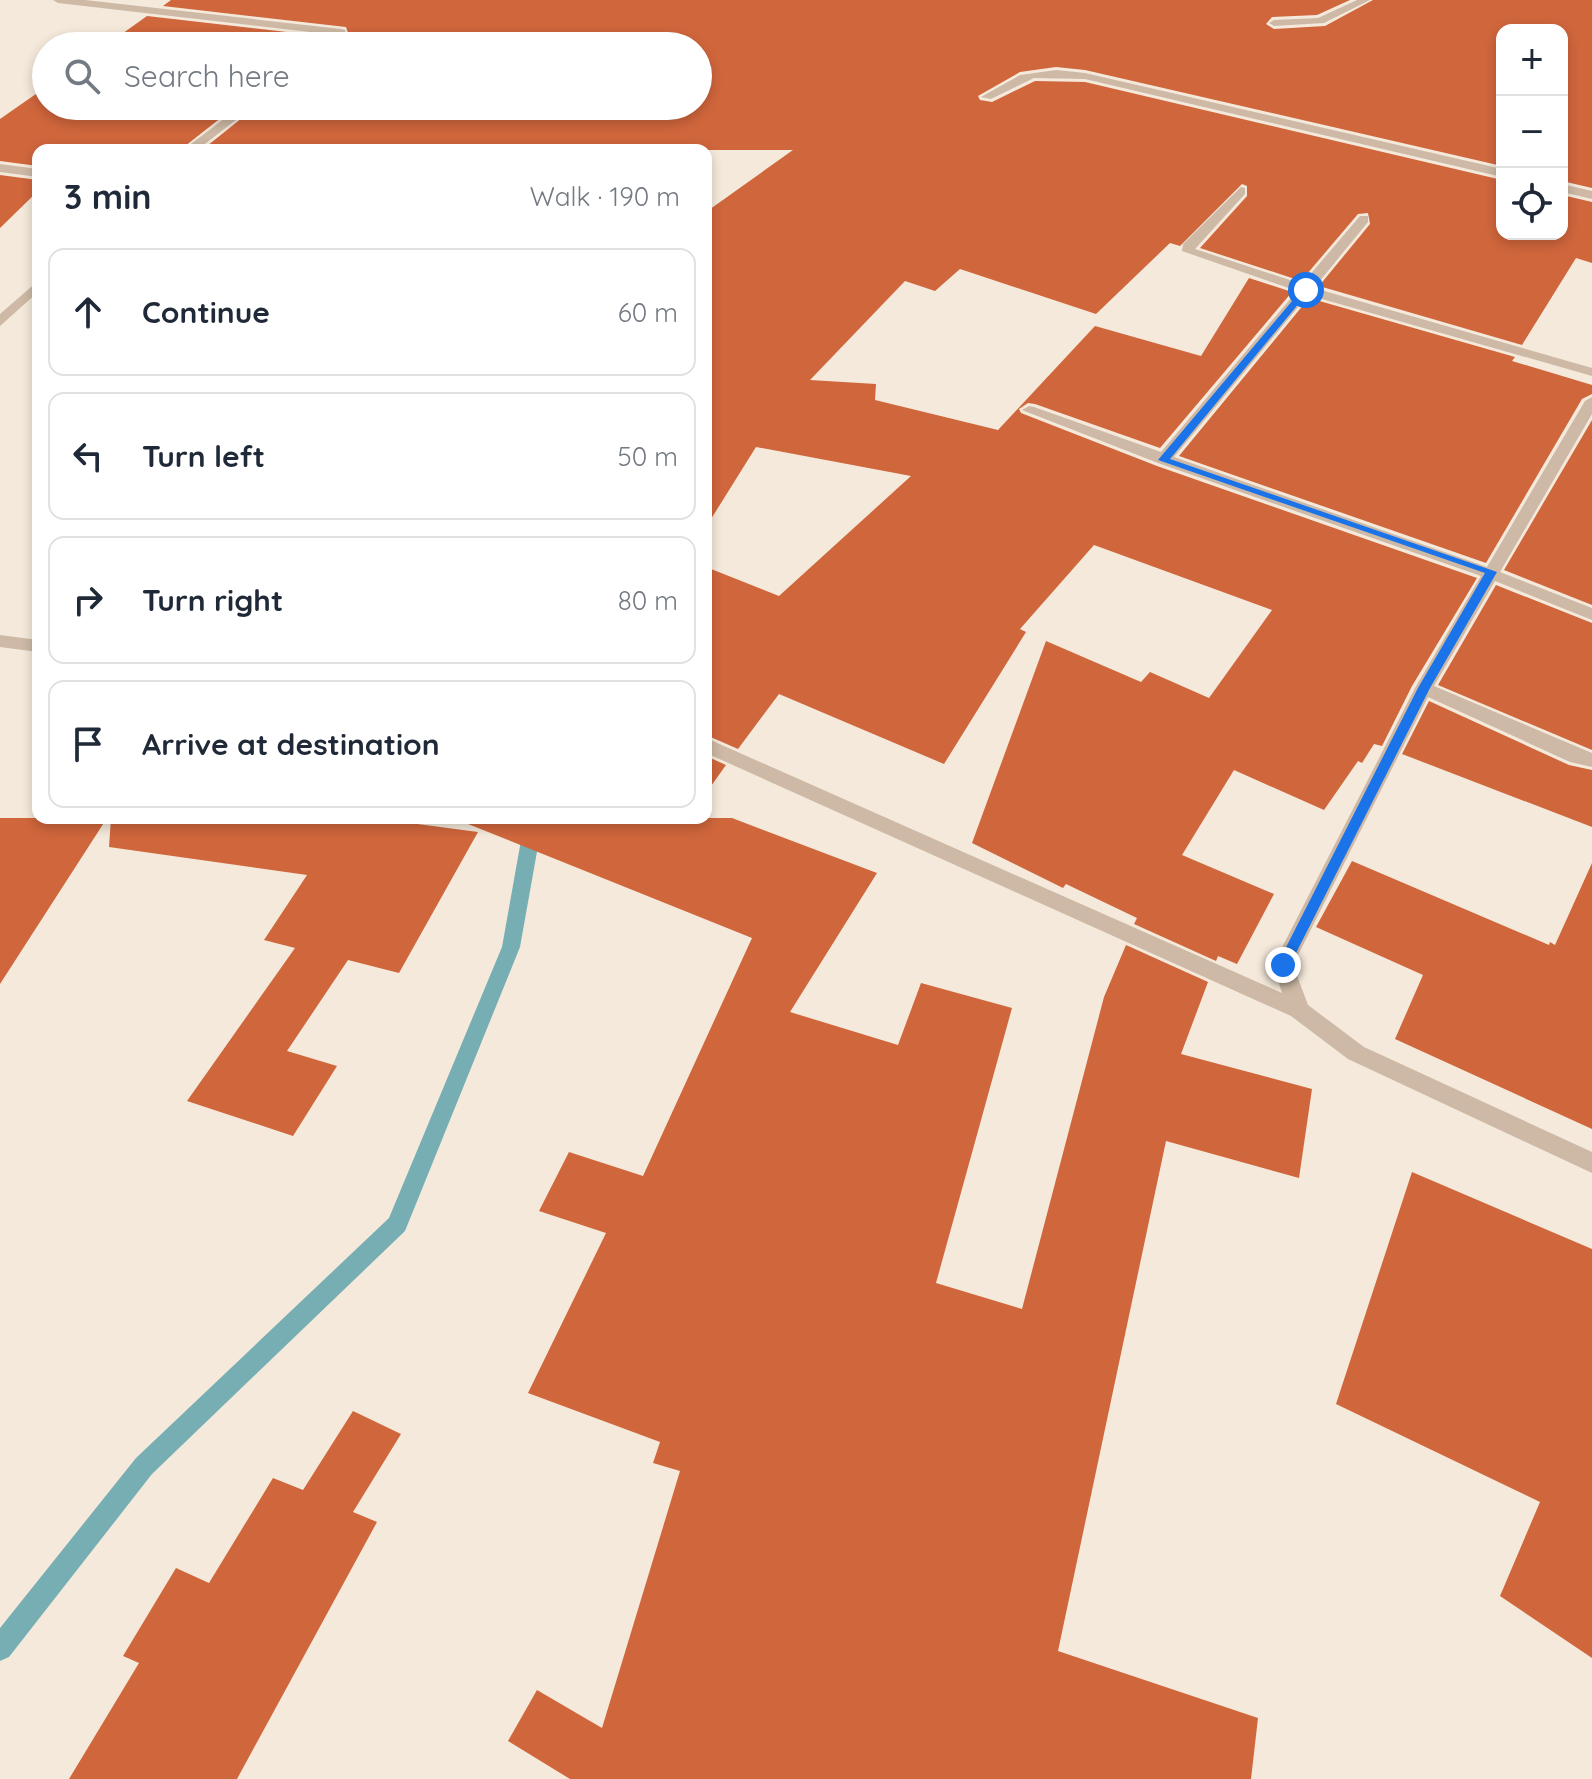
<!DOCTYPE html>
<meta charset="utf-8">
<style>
:root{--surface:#fff;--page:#f2f2f3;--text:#1f2937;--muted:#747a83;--line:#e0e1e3}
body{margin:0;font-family:Quicksand,sans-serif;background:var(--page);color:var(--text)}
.controls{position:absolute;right:24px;top:24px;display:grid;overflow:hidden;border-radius:16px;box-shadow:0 4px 12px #0003}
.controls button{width:72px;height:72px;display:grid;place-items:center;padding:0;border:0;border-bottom:2px solid var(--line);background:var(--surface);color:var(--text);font:40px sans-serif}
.stop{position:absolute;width:24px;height:24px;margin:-18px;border:6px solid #1a73e8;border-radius:50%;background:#fff}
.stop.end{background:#1a73e8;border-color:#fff;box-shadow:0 2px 8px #0008}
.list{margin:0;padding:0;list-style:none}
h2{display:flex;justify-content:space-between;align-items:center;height:104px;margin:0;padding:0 32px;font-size:34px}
h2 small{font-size:26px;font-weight:400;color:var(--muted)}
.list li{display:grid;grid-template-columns:52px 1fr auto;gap:24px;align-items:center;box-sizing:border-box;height:128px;margin:0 16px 16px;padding:0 16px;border:2px solid var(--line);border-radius:16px}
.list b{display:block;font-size:30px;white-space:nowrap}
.list em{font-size:26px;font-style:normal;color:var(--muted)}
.icon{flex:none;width:44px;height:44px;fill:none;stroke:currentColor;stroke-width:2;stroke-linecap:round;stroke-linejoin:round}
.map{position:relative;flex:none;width:1592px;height:1779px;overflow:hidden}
.search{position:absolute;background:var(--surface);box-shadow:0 4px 12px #0003;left:32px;top:32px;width:680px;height:88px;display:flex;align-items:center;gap:20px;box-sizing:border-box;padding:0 28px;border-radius:44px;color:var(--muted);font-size:30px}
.panel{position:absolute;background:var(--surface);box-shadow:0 4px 12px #0003;left:32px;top:144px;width:680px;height:680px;border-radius:16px}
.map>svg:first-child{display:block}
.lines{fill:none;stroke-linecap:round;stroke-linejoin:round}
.stream{fill:#77aeb3;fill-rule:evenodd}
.building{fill:#d0663c}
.street{fill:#cdb9a5;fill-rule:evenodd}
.route{fill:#1a73e8}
</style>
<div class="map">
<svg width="1592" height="1779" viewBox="0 0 1592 1779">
<rect width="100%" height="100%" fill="#f4e9da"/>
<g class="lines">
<!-- stream -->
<path class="stream" d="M 525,818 L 543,818 L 520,947 L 405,1231 L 152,1474 L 9,1657 L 0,1661 L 0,1628 L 136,1458 L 389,1218 L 502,947 Z"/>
</g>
<!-- building -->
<path class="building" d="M 171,0 L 1350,0 L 1317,15 L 1272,17 L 1266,24 L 1274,29 L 1325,26 L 1373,0 L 1592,0 L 1592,188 L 1562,181 L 1562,30 L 1502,30 L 1502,166 L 1085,70 L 1056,67 L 1020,72 L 978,96 L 980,100 L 992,102 L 1035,81 L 1085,82 L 1502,180 L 1502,234 L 1562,234 L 1562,195 L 1592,202 L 1592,263 L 1576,258 L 1522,345 L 1319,286 L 1370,224 L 1368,213 L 1358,214 L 1301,281 L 1200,248 L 1247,196 L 1247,186 L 1242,184 L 1180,246 L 1170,243 L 1096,314 L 960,269 L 935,291 L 905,281 L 810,380 L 876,384 L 875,400 L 998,430 L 1095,326 L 1201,356 L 1249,278 L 1292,292 L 1160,448 L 1035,404 L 1028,403 L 1019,409 L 1021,413 L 1157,466 L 1477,578 L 1412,686 L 1382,746 L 1374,744 L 1362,763 L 1358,761 L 1324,810 L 1234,770 L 1182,855 L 1274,894 L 1237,964 L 1218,956 L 1216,961 L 1134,924 L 1137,918 L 1066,884 L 1063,888 L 972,843 L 1046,641 L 1141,682 L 1150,672 L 1209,698 L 1272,610 L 1094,545 L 1020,629 L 1026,632 L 944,764 L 779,694 L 738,749 L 706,735 L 706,567 L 779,596 L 911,476 L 756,447 L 706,527 L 706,212 L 793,150 L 202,150 L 257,106 L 698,106 L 698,46 L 342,46 L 349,36 L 346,27 L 163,6 Z
M 147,16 L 330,37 L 324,46 L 105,46 Z
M 46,87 L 46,106 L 236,106 L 180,150 L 38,150 L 38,166 L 0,161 L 0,119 Z
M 0,175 L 38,180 L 38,191 L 0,228 Z
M 1309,298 L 1515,357 L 1512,361 L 1592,385 L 1592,394 L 1582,399 L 1486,563 L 1179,456 Z
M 1592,420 L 1592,605 L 1504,570 Z
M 1496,585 L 1592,623 L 1592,750 L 1438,685 Z
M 1429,701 L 1569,765 L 1592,770 L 1592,827 L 1402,754 Z
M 706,756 L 726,765 L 706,793 Z
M 0,818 L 107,818 L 0,984 Z
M 111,818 L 372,818 L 478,832 L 399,973 L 348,960 L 287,1051 L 337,1066 L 293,1136 L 187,1101 L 295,948 L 264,940 L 307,875 L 109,847 Z
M 458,818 L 732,818 L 877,873 L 790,1012 L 898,1045 L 921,983 L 1012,1008 L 936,1283 L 1022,1309 L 1104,997 L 1126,945 L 1208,982 L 1181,1054 L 1312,1089 L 1299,1178 L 1166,1141 L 1058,1651 L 1258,1718 L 1251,1779 L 570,1779 L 508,1741 L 537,1690 L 602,1728 L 680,1471 L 653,1463 L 660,1442 L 528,1393 L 606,1233 L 539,1211 L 569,1152 L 643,1176 L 752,938 L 458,820 Z
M 1352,861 L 1549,945 L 1550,942 L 1555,945 L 1592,863 L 1592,1129 L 1395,1039 L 1423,975 L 1316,927 Z
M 1412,1172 L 1592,1249 L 1592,1658 L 1500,1596 L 1540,1502 L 1336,1404 Z
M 353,1411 L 401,1434 L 353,1512 L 377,1522 L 237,1779 L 69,1779 L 139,1663 L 123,1656 L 176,1568 L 209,1583 L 273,1478 L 303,1490 Z"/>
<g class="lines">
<!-- street -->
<path class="street" d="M 53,0 L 85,0 L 341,29 L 345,30 L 346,36 L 338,46 L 327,46 L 336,35 L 58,3 Z
M 1357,0 L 1370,0 L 1324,23 L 1274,26 L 1269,23 L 1274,20 L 1318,18 Z
M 1056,70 L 1085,73 L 1502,169 L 1502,177 L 1085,79 L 1034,78 L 991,99 L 981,97 L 1020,75 Z
M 241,106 L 254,106 L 197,150 L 183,150 Z
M 0,164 L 38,169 L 38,177 L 0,172 Z
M 1562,184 L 1592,191 L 1592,199 L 1562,192 Z
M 1241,187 L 1245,188 L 1245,194 L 1195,249 L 1302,284 L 1360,216 L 1368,216 L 1368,222 L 1314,288 L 1592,368 L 1592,376 L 1308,295 L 1174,457 L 1487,567 L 1585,401 L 1592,397 L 1592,414 L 1500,572 L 1592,608 L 1592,620 L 1495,581 L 1434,686 L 1592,753 L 1592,767 L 1570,762 L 1428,697 L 1293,965 L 1308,1005 L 1364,1047 L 1592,1152 L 1592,1173 L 1348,1059 L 1291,1016 L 706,753 L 706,738 L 1282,993 L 1273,965 L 1415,688 L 1481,576 L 1158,463 L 1022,410 L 1029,406 L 1034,407 L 1161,452 L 1297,291 L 1182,251 L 1183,244 Z
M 38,281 L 38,292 L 0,326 L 0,314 Z
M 0,635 L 38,640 L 38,652 L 0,647 Z"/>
</g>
<!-- route -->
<path class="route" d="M 1303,288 L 1310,290 L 1170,459 L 1497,572 L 1430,688 L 1290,965 L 1283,971 L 1277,965 L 1418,688 L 1485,573 L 1158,460 Z"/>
</svg>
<div class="controls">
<button>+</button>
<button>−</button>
<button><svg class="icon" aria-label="locate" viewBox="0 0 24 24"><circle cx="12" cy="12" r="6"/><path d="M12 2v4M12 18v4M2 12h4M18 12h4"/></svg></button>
</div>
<div class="stop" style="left:1306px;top:290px"></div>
<div class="stop end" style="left:1283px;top:965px"></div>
<div class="search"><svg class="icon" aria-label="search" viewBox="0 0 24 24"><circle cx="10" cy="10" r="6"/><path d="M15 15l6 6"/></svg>Search here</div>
<section class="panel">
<h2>3 min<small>Walk · 190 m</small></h2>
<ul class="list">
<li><svg class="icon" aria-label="ahead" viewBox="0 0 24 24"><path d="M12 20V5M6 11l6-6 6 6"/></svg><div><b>Continue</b></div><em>60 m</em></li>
<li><svg class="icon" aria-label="left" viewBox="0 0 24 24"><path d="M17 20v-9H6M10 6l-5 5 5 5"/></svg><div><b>Turn left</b></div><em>50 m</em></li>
<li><svg class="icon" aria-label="right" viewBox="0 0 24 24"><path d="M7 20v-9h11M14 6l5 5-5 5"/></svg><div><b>Turn right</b></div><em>80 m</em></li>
<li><svg class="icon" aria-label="arrive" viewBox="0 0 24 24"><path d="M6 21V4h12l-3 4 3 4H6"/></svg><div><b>Arrive at destination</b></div></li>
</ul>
</section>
</div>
